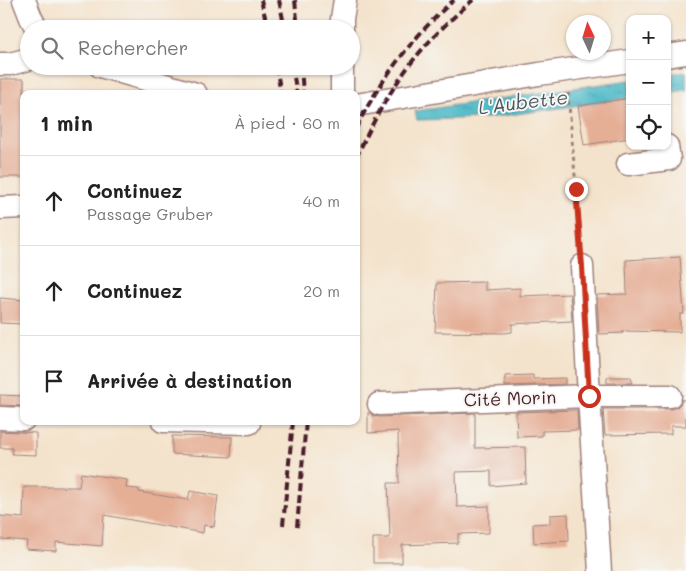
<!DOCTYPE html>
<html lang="fr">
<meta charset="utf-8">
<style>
:root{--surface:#fff;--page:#f2f2f2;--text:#222;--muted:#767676;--line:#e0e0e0}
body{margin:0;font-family:Mali,sans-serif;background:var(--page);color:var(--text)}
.controls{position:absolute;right:15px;top:15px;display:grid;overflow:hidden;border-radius:10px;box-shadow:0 1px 4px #0004}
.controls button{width:45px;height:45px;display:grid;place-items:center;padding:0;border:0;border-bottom:1px solid var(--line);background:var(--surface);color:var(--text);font:25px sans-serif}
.compass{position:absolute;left:566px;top:15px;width:45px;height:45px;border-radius:50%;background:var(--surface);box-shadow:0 1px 4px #0004;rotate:356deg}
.stop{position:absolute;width:15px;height:15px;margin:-11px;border:4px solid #c8321e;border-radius:50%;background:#fff}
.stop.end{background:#c8321e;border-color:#fff;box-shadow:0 1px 5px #0008}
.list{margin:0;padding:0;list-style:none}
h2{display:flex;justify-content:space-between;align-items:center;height:65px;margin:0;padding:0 20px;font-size:21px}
h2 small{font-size:16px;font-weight:400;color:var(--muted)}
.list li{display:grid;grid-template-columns:32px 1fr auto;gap:15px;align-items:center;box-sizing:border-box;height:90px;padding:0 20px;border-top:1px solid var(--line)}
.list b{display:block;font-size:19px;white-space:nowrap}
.list p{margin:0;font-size:16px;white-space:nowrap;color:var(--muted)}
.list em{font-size:16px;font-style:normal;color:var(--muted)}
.icon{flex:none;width:28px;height:28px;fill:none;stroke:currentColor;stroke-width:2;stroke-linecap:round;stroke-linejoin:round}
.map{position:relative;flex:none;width:686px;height:571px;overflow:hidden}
.search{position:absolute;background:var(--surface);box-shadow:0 1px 4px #0004;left:20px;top:20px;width:340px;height:55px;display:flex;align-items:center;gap:12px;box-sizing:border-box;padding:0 18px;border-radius:28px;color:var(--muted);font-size:19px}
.panel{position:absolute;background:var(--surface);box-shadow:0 1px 4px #0004;left:20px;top:90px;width:340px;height:335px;border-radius:10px}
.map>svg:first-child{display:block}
.water{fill:url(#water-ripples);stroke:#4c6c7a}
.building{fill:#e5af96}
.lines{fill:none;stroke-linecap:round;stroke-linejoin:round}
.minor-casing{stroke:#9f817c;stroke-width:25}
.path{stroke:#9f817c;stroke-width:3;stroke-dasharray:4 4;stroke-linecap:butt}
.minor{stroke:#fff;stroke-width:22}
.rail{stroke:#4a1f2b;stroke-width:4;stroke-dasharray:8 4;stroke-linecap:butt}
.route{stroke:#c8321e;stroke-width:6}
.labels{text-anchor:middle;stroke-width:4;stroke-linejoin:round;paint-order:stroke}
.street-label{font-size:18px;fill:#4a1f2b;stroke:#f6f6f2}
.water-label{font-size:19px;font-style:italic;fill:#4b5562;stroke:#f6f6f2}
</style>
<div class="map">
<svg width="686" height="571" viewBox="0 0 686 571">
<defs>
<pattern id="water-ripples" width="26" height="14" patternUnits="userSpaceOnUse" patternTransform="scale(1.25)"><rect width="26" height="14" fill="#4dbac8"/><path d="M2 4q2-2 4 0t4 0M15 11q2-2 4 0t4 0" fill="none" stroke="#4297a3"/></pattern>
</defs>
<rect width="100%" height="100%" fill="#f6f6f2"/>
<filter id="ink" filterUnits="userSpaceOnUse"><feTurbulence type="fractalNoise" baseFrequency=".02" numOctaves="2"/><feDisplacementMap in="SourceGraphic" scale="10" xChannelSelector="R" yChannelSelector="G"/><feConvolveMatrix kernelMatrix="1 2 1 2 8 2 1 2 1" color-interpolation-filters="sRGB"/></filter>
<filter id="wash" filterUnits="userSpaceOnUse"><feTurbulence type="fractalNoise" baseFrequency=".0096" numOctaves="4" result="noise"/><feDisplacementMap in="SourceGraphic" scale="20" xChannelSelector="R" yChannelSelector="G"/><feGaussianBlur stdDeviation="1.12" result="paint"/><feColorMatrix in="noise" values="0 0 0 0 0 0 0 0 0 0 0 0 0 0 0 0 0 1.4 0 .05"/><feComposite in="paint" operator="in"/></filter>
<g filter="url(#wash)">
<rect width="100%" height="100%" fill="#f4e3cc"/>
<!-- water -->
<path class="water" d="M 686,72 L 686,90 L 667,93 L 667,74 Z
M 630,80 L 630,98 L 487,118 L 417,120 L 415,111 Z"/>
<g id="blocks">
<!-- building -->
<path class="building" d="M 0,79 L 24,79 L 24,177 L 0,177 Z
M 630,98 L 630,138 L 584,145 L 578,106 Z
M 680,257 L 684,314 L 680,314 L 680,332 L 623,331 L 623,333 L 599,334 L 597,295 L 627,294 L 626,260 Z
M 485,282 L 485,290 L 520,288 L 520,296 L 570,294 L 572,321 L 512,324 L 512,332 L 505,333 L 435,332 L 437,283 Z
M 0,298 L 24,300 L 24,324 L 0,323 Z
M 533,375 L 533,379 L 565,378 L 565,384 L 505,386 L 505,376 Z
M 607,377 L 631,377 L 632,383 L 607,383 Z
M 0,395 L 24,396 L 24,406 L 0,405 Z
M 682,400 L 686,400 L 686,426 L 671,426 L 671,434 L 605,435 L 603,409 L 670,409 L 677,407 L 681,403 Z
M 577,410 L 578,430 L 542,431 L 542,436 L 517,437 L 516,412 Z
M 368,412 L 373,416 L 380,417 L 475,413 L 475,448 L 525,447 L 526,483 L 491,486 L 491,471 L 456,472 L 457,507 L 489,506 L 489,533 L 458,534 L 458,543 L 402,545 L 402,563 L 373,563 L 373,538 L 390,538 L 388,483 L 399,483 L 398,431 L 368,433 Z
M 0,431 L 36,433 L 36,455 L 12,454 L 12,448 L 0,448 Z
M 172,436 L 232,437 L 231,457 L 172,454 Z
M 81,473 L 127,480 L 126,488 L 139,489 L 139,492 L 188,500 L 190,491 L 218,496 L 214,527 L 204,525 L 203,533 L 104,515 L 102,546 L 56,542 L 56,551 L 26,549 L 27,541 L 0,539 L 0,516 L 23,518 L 24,487 L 79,487 Z
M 568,514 L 569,541 L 534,543 L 533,524 L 550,523 L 550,515 Z"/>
</g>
</g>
<g filter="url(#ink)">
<use href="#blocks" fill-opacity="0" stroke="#9f817c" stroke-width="1"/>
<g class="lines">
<!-- minor casing -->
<g class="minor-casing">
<path id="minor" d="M 24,0 L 31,18 L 37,29
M 342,29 L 342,19 L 345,0
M 667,56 L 686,53
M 0,64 L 10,64 L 29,59
M 100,66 L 196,94
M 342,66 L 342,94
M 356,105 L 539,74 L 630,61
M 628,164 L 669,159 L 667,146
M 0,208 L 24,207
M 582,266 L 589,396 L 600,571
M 379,404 L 589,396 L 670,396
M 0,418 L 24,419
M 163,421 L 249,423"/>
</g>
<!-- path -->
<path class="path" d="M 568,93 L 581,246"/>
<!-- minor -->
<use href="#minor" class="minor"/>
<!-- rail -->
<path class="rail" d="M 261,0 L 268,29
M 279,0 L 285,29
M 295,0 L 298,29
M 276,66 L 281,94
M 292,66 L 297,94
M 301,66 L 303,94
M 356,128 C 380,80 414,35 454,0
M 356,158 C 372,123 391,88 415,58 C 432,37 452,18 473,0
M 283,525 L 293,421
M 297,527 L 306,421"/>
</g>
</g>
<g class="lines" filter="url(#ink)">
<!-- route -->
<path class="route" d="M 576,189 L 582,266 L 589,396"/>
</g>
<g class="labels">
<!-- street labels -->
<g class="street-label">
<text transform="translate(510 399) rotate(-2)" y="6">Cité Morin</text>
</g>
<!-- water labels -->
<g class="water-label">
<text transform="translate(523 102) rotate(-7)" y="7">L'Aubette</text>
</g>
</g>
</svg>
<div class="controls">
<button>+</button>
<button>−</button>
<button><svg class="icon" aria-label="locate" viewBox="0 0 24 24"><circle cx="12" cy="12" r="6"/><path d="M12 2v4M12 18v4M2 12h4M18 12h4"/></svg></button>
</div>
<svg class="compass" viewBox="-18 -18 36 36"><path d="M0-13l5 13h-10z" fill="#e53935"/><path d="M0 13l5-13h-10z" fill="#767676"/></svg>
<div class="stop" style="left:589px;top:396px"></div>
<div class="stop end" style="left:576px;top:189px"></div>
<div class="search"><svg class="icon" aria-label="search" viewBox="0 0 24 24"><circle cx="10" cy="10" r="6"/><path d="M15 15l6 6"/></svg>Rechercher</div>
<section class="panel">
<h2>1 min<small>À pied · 60 m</small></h2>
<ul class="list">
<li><svg class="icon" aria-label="ahead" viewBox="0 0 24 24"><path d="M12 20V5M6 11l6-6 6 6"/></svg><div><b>Continuez</b><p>Passage Gruber</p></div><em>40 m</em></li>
<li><svg class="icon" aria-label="ahead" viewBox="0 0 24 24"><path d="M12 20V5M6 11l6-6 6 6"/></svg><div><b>Continuez</b></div><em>20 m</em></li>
<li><svg class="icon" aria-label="arrive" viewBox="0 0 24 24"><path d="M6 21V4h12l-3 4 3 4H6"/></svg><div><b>Arrivée à destination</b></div></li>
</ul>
</section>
</div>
